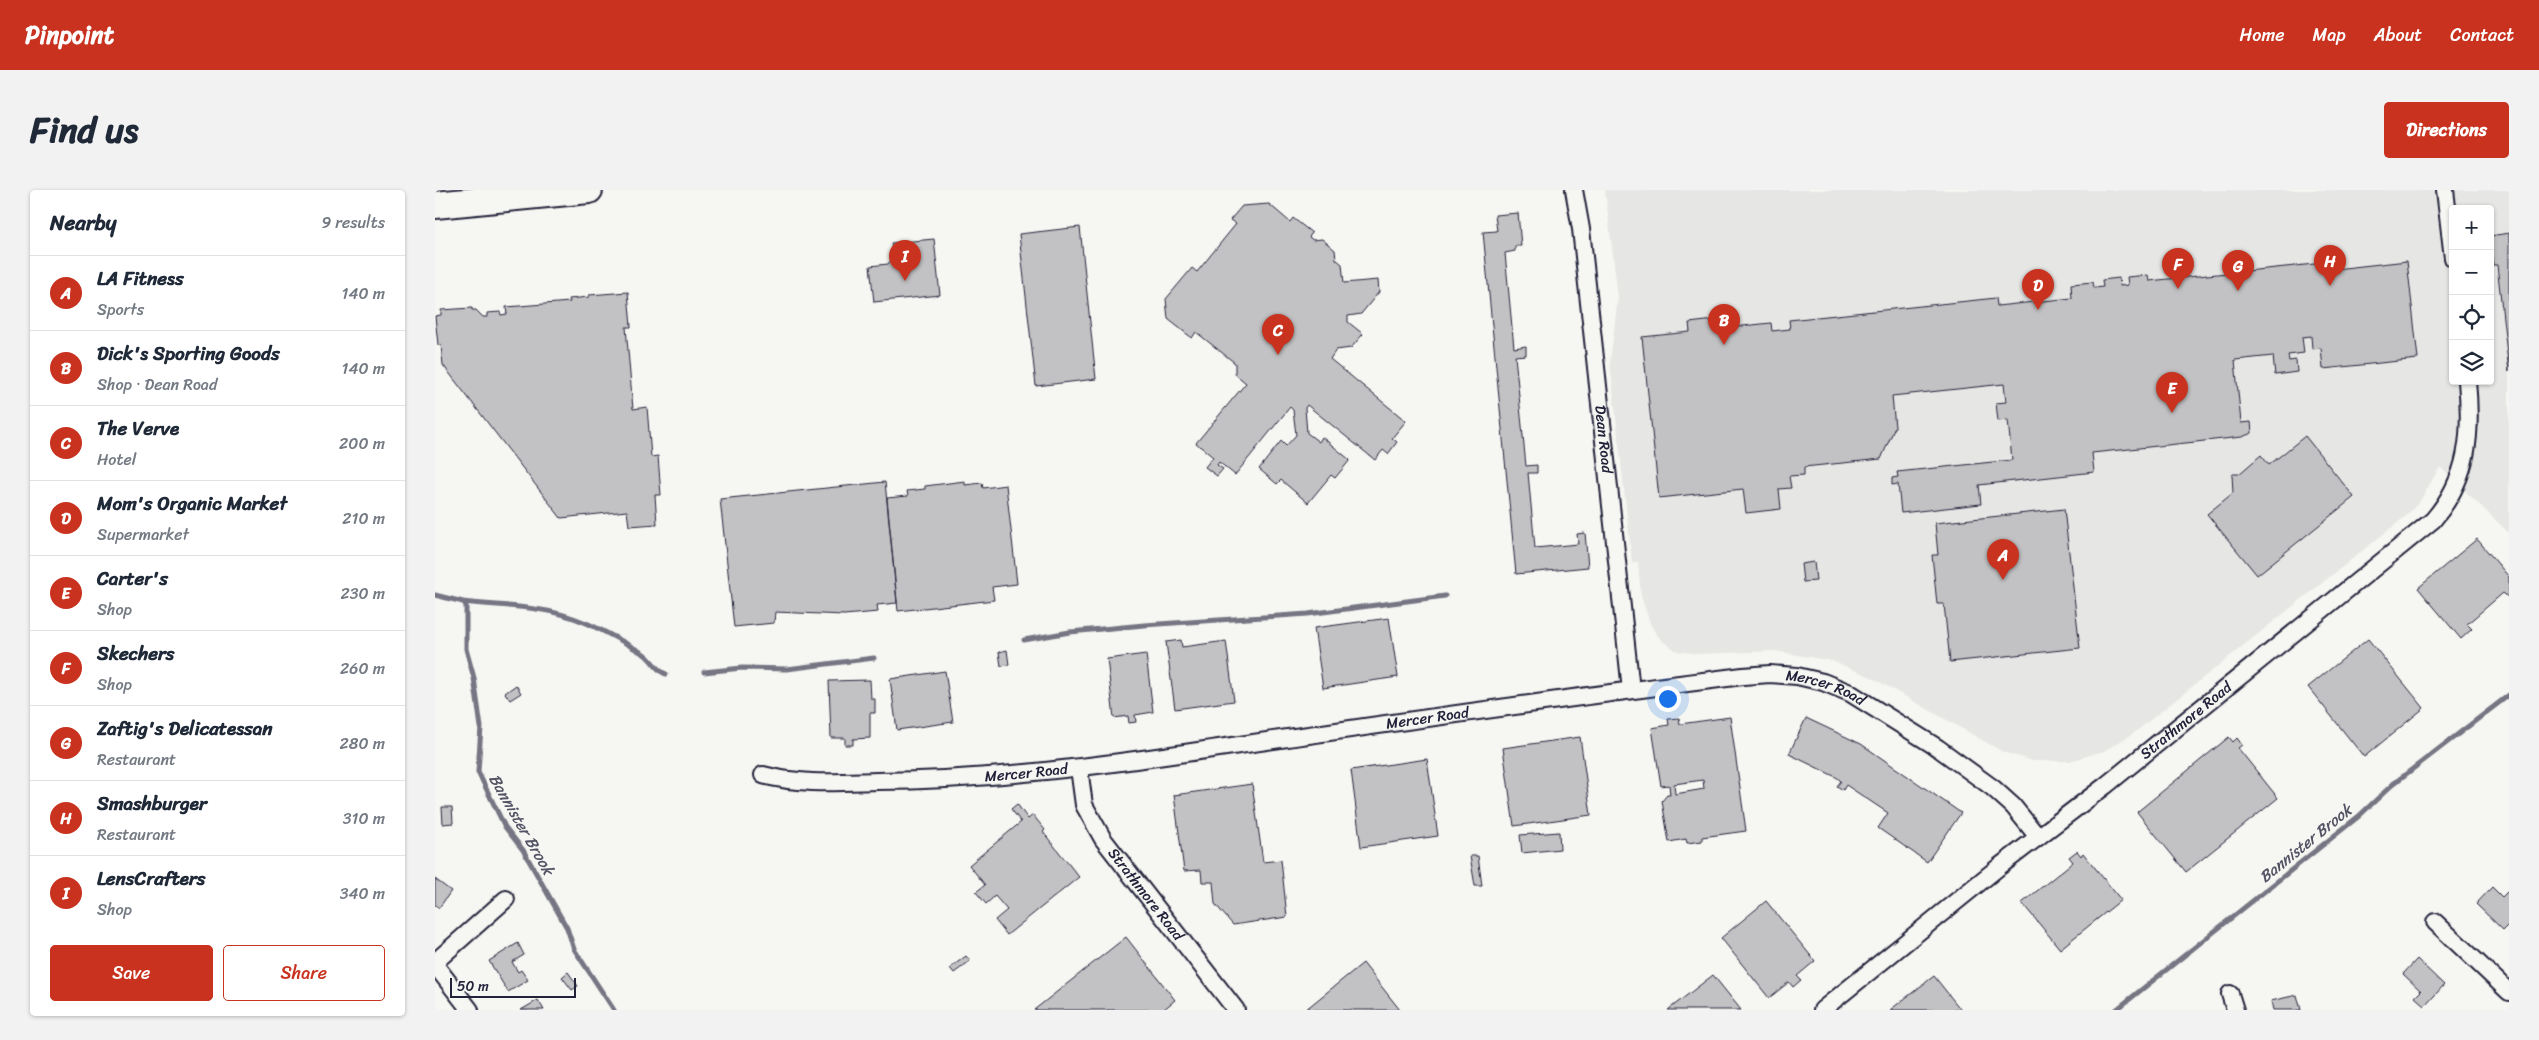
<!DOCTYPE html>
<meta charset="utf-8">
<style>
:root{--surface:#fff;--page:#f2f2f3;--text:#1f2937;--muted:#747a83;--line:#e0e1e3;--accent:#c8321e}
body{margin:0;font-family:Sriracha,sans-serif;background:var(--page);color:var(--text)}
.controls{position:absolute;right:15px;top:15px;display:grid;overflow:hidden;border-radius:5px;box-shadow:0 1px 4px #0004}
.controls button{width:45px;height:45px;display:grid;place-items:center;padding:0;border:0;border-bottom:1px solid var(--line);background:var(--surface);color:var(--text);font:25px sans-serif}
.scale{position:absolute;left:15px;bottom:12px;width:126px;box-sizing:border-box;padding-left:5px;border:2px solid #22223b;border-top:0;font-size:14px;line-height:18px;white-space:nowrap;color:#22223b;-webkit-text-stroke:4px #f6f6f2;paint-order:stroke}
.you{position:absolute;left:1232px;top:508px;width:18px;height:18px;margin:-12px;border:4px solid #fff;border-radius:50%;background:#1a73e8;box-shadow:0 0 0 8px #1a73e833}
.badge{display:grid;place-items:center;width:32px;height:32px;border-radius:50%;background:var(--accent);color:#fff;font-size:16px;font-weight:700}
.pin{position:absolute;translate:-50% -41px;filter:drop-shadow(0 1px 2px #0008)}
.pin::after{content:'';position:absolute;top:26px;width:18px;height:15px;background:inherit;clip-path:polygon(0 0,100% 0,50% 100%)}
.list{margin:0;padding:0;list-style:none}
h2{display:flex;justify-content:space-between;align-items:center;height:65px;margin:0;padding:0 20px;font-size:21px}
h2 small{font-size:16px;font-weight:400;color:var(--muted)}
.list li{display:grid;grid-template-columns:32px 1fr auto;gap:15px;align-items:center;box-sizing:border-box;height:75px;padding:0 20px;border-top:1px solid var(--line)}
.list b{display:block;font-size:19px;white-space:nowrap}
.list p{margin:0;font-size:16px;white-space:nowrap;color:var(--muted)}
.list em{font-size:16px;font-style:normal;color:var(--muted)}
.actions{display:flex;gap:10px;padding:15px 20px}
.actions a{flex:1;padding:11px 0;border:1px solid var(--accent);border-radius:5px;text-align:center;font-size:18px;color:var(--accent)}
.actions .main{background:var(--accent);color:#fff}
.icon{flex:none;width:28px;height:28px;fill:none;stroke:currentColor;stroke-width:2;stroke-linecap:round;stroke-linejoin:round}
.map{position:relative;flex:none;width:2074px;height:820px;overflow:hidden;border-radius:5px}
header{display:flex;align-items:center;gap:30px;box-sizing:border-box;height:70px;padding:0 25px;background:var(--accent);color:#fff}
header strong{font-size:24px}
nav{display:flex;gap:28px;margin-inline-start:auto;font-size:18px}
.intro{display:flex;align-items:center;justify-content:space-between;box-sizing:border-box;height:120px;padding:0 30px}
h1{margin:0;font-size:35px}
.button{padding:12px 22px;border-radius:5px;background:var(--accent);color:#fff;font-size:18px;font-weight:700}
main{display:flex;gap:30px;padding:0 30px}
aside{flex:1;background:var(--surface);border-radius:5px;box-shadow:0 1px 4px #0004}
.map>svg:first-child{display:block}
.built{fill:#e6e6e4;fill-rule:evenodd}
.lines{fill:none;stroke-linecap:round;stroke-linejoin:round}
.stream{stroke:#757583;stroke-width:5}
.building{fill:#c2c2c4;stroke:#22223b;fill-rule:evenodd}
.minor-casing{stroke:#22223b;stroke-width:20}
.trunk-casing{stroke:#22223b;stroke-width:30}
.minor{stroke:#f6f6f2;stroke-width:16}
.trunk{stroke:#f6f6f2;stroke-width:26}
.labels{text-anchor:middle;stroke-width:4.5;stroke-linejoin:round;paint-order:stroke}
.street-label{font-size:15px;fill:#22223b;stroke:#f6f6f2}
.water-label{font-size:16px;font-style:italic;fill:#535365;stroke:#f6f6f2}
</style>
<header>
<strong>Pinpoint</strong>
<nav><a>Home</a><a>Map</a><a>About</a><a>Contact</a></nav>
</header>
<div class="intro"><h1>Find us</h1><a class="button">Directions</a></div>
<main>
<aside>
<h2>Nearby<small>9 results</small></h2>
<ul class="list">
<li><span class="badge">A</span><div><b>LA Fitness</b><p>Sports</p></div><em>140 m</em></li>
<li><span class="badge">B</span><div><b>Dick's Sporting Goods</b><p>Shop · Dean Road</p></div><em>140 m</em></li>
<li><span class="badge">C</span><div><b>The Verve</b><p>Hotel</p></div><em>200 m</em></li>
<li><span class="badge">D</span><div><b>Mom's Organic Market</b><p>Supermarket</p></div><em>210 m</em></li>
<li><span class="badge">E</span><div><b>Carter's</b><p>Shop</p></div><em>230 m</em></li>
<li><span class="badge">F</span><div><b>Skechers</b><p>Shop</p></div><em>260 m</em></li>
<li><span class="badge">G</span><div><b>Zaftig's Delicatessan</b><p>Restaurant</p></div><em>280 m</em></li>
<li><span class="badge">H</span><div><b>Smashburger</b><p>Restaurant</p></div><em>310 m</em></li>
<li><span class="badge">I</span><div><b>LensCrafters</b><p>Shop</p></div><em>340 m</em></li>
</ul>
<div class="actions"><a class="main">Save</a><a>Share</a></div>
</aside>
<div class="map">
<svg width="2074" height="820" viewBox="0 0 2074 820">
<rect width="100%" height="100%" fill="#f6f6f2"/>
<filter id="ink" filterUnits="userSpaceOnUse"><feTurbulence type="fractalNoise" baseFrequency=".02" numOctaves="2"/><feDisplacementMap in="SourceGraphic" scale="10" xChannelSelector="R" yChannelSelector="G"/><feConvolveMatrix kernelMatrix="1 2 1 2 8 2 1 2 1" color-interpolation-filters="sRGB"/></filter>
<g filter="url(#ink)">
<!-- built -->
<path class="built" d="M 1170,0 L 2074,0 L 2074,343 L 2005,277 L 1985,311 L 1971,326 L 1699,543 L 1669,561 L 1635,571 L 1598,571 L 1568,562 L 1436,487 L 1397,471 L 1340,461 L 1263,464 L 1242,461 L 1226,450 L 1216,436 L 1206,406 L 1203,372 L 1197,372 L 1175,172 L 1183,107 ZM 2018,19 L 2055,19 L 2055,191 L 2018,191 Z"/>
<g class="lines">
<!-- stream -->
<path class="stream" d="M 0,405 L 28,412 L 31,415 L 31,459 L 39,488 L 46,537 L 43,582 L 70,637 L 88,660 L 132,738 L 139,759 L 179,820
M 28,412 C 80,418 117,414 166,440 C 180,447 196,456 209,464 C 218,470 221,481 231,484
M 589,450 L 635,442 L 709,435 L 873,424 L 1010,406
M 269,482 L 307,478 L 352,479 L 439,468
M 1681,820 L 1924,626 L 1958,594 L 2074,505"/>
</g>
<!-- building -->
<path class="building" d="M 834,14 L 855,32 L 858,28 L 877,43 L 874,47 L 878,50 L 887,49 L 900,60 L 901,69 L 907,74 L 909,93 L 943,90 L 944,102 L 926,124 L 913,126 L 913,132 L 928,144 L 916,158 L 901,160 L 895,169 L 971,231 L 957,248 L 962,252 L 953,264 L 948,260 L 940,270 L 872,215 L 870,218 L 872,243 L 884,252 L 887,247 L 915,270 L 900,288 L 896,285 L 873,313 L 846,290 L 842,294 L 824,279 L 846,251 L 851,256 L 861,245 L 858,220 L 855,217 L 800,285 L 784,272 L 782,275 L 788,279 L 782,286 L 770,277 L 778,267 L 761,253 L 811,193 L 800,184 L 800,173 L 761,142 L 757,148 L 733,129 L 731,109 L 757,78 L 762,82 L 801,34 L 795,30 L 807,16 Z
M 1083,23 L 1086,56 L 1080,56 L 1080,61 L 1070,63 L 1079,158 L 1091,156 L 1091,165 L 1080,166 L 1091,276 L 1102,275 L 1102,283 L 1093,283 L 1100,358 L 1143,354 L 1142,344 L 1150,343 L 1153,377 L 1081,384 L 1048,42 L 1062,41 L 1060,25 Z
M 645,37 L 661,189 L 601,196 L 584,44 Z
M 2074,43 L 2074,182 L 2062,75 L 2058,75 L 2055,54 L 2055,46 Z
M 499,49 L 505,105 L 439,112 L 435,76 L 453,74 L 458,68 L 456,53 Z
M 1972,71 L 1983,169 L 1888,179 L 1886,158 L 1877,159 L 1876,146 L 1867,147 L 1869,163 L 1853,165 L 1854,171 L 1861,170 L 1862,182 L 1840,185 L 1838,166 L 1800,170 L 1806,233 L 1816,232 L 1817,243 L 1807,247 L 1657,263 L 1659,282 L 1544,295 L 1546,314 L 1466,323 L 1463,294 L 1457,295 L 1457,288 L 1463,287 L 1462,282 L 1577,270 L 1573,230 L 1563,231 L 1561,213 L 1571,212 L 1569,194 L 1457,206 L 1460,237 L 1446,269 L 1369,277 L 1369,285 L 1354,286 L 1356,298 L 1344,299 L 1346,319 L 1311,323 L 1308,299 L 1224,308 L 1207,147 L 1255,142 L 1254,133 L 1288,129 L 1289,138 L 1336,133 L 1337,141 L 1355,139 L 1354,130 L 1561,108 L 1562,116 L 1637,108 L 1636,94 L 1658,92 L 1659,98 L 1668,97 L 1667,90 L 1684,88 L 1685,96 L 1693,95 L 1692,87 L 1713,85 L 1714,91 L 1899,72 L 1900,79 Z
M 193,102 L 196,137 L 191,137 L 198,219 L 212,217 L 216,267 L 223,266 L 226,305 L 220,305 L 222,334 L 194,336 L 192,321 L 126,328 L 8,175 L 6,155 L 3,155 L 0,126 L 6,125 L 6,120 L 37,118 L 37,120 L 41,120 L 48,127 L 52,127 L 52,123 L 65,122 L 66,125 L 72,124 L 71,117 L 135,112 L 134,109 L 154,107 L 154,105 Z
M 1870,246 L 1919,307 L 1822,385 L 1772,324 L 1798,303 L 1797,284 L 1804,284 L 1826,265 L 1834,275 Z
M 530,291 L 530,295 L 547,293 L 548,298 L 571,295 L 582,394 L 557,397 L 559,410 L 463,421 L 452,308 L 473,306 L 472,301 L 490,299 L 490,296 Z
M 450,292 L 462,413 L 442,415 L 443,422 L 409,425 L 340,422 L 339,433 L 299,437 L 285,309 Z
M 1629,319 L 1645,458 L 1515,472 L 1509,414 L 1502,414 L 1497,365 L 1503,365 L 1500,333 Z
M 2042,349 L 2074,387 L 2074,408 L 2068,403 L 2032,434 L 2037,439 L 2026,449 L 1983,398 Z
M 1379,372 L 1381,391 L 1368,392 L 1366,374 Z
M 954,428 L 963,487 L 888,498 L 879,438 Z
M 1933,449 L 1989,518 L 1929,567 L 1873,497 Z
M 746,450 L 747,457 L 791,451 L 799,511 L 740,519 L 731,452 Z
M 572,460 L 574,475 L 566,476 L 564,462 Z
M 711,464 L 718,522 L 700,525 L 701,532 L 694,533 L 693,526 L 679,528 L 672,469 Z
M 510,481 L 518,532 L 462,540 L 455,489 Z
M 435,490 L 436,509 L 440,509 L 440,523 L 435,523 L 435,548 L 418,549 L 418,555 L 410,555 L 410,548 L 396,548 L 394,491 Z
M 81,495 L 86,503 L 75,510 L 70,503 Z
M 1295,527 L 1311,641 L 1267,647 L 1267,651 L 1252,653 L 1251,649 L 1234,652 L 1227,611 L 1232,605 L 1235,605 L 1234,595 L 1226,596 L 1217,538 L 1234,535 L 1233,529 L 1244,528 L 1245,534 ZM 1268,590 L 1269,599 L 1240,604 L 1239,594 Z
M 1371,528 L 1426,554 L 1526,623 L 1492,672 L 1443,638 L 1453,623 L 1411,595 L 1408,600 L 1402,596 L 1406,591 L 1401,587 L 1354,564 Z
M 1145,547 L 1156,625 L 1079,636 L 1068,558 Z
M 1794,547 L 1798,552 L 1802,548 L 1807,555 L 1803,558 L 1843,608 L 1751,682 L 1702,622 Z
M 992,569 L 1003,646 L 926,657 L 916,580 Z
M 817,594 L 828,672 L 846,670 L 852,727 L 798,735 L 780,714 L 778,692 L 767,692 L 766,680 L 749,681 L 739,605 Z
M 582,614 L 593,629 L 598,625 L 610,640 L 608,642 L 644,687 L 572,745 L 560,730 L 572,720 L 560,706 L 551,714 L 541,702 L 550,695 L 534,675 L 586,632 L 576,619 Z
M 7,617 L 17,617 L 18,633 L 8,634 Z
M 1124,642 L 1125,659 L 1087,663 L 1085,645 Z
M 1642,661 L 1646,666 L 1648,663 L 1686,710 L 1625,759 L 1587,713 L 1638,672 L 1634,667 Z
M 1035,666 L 1043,666 L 1047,696 L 1040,696 Z
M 0,689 L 16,701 L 4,718 L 0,715 Z
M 2057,697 L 2067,707 L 2074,700 L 2074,734 L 2068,740 L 2041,714 Z
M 1331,711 L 1380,771 L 1362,786 L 1366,790 L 1358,797 L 1354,792 L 1334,808 L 1286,748 Z
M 691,747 L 740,810 L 728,820 L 599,820 Z
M 83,753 L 89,765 L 77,772 L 83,782 L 86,780 L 93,790 L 73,802 L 54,771 Z
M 531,766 L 535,771 L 519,783 L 515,778 Z
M 1982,769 L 2009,795 L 1990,816 L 1980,807 L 1986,801 L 1968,784 Z
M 928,773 L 965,820 L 870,820 Z
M 133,782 L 143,796 L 137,800 L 127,787 Z
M 1278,785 L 1306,820 L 1233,820 Z
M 1499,786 L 1526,820 L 1455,820 Z
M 1862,805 L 1866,820 L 1838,820 L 1836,811 Z
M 103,810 L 109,820 L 86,820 Z"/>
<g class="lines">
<!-- minor casing -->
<g class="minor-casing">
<g id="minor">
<path id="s1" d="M 1139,0 L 1146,39 L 1196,500"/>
<path d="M 2010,0 L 2018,68"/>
<path id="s2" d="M 644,578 L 649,615 L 668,649 L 801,820"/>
<path id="s3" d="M 328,585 C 365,595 404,592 442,591 C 557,590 664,576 777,559 C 954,533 1131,508 1308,486 L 1335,484 L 1362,486 L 1388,492 L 1415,503 L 1503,558 L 1558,598 L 1578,616 L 1603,647"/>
<path d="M 2000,732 L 2074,802"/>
<path d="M 0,772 L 71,709"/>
<path d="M 0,775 L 35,820"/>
<path d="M 1795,804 L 1800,820"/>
<path id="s4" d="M 1387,820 L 1565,676 L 1670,596 L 1998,330 C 2034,288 2037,243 2032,191"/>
</g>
</g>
<!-- trunk casing -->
<g class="trunk-casing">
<path id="trunk" d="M 0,15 L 154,0"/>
</g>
<!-- minor -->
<use href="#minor" class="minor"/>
<!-- trunk -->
<use href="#trunk" class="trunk"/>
</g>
</g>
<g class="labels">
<!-- street labels -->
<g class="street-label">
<text dy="5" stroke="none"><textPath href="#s1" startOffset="251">Dean Road</textPath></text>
<text dy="5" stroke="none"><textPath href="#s3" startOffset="1072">Mercer Road</textPath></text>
<text dy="5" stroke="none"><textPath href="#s3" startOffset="669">Mercer Road</textPath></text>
<text dy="5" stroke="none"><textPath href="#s4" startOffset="465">Strathmore Road</textPath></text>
<text dy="5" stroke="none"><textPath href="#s3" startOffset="264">Mercer Road</textPath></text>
<text dy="5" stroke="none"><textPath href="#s2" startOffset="146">Strathmore Road</textPath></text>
</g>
<!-- water labels -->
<g class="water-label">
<text transform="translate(87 634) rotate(60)" y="6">Bannister Brook</text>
<text transform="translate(1870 653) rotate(-39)" y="6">Bannister Brook</text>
</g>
</g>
</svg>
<div class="controls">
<button>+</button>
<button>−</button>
<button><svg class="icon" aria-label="locate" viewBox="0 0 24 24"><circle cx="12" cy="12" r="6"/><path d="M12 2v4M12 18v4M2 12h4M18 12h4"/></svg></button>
<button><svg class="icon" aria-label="layers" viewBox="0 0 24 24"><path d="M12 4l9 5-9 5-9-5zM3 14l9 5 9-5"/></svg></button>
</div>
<div class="scale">50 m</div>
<div class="you"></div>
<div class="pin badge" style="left:1568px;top:390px">A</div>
<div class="pin badge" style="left:1289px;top:155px">B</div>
<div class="pin badge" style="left:843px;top:165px">C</div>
<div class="pin badge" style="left:1603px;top:120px">D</div>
<div class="pin badge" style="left:1737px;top:223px">E</div>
<div class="pin badge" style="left:1743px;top:99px">F</div>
<div class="pin badge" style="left:1803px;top:101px">G</div>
<div class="pin badge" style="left:1895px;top:96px">H</div>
<div class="pin badge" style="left:470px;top:91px">I</div>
</div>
</main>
